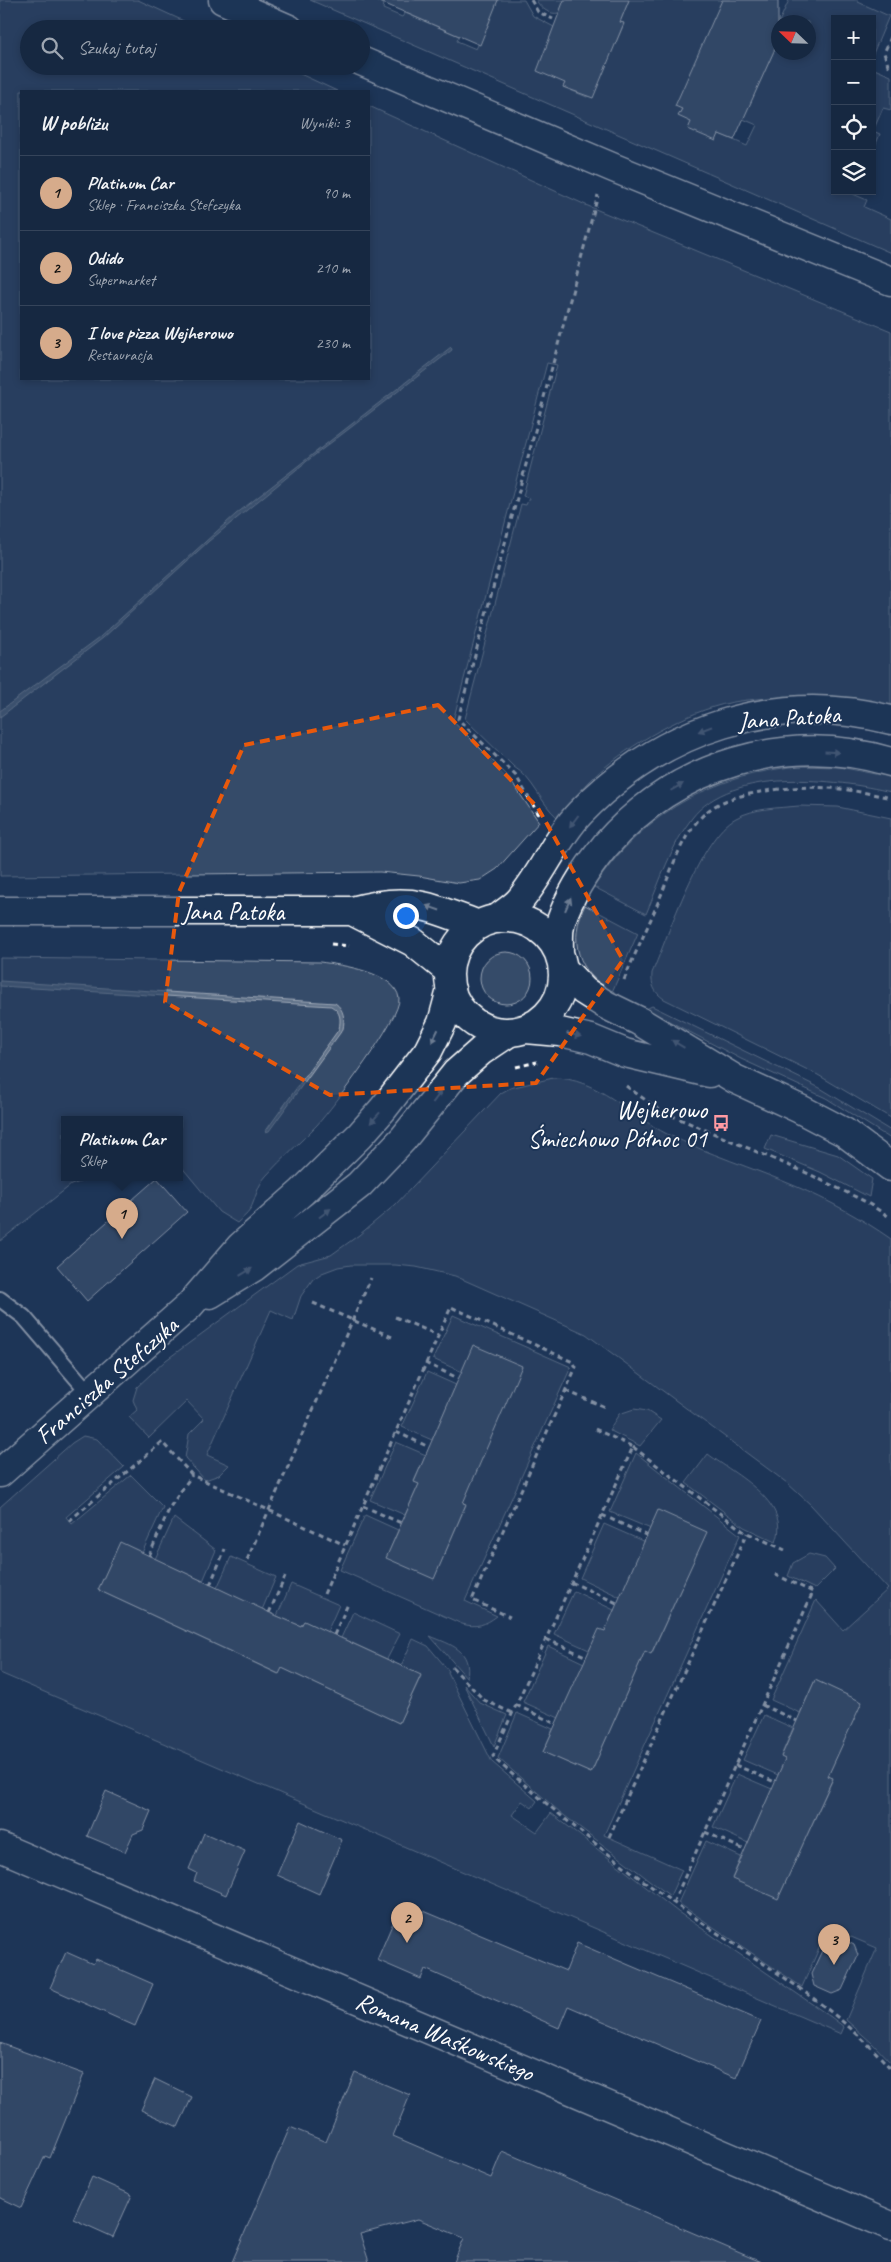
<!DOCTYPE html>
<html lang="pl">
<meta charset="utf-8">
<style>
:root{--surface:#162841;--page:#1f3048;--text:#f1f3f6;--muted:#9ea6b1;--line:#35445a;--accent:#d6ab8b}
body{margin:0;font-family:Caveat,sans-serif;background:var(--page);color:var(--text)}
.controls{position:absolute;right:15px;top:15px;display:grid;overflow:hidden;border-radius:0px;box-shadow:0 2px 8px #0003}
.controls button{width:45px;height:45px;display:grid;place-items:center;padding:0;border:0;border-bottom:1px solid var(--line);background:var(--surface);color:var(--text);font:25px sans-serif}
.compass{position:absolute;left:771px;top:15px;width:45px;height:45px;border-radius:50%;background:var(--surface);box-shadow:0 2px 8px #0003;rotate:293deg}
.you{position:absolute;left:405px;top:915px;width:18px;height:18px;margin:-12px;border:4px solid #fff;border-radius:50%;background:#1a73e8;box-shadow:0 0 0 8px #1a73e833}
.badge{display:grid;place-items:center;width:32px;height:32px;border-radius:50%;background:var(--accent);color:#111;font-size:16px;font-weight:700}
.pin{position:absolute;translate:-50% -41px;filter:drop-shadow(0 1px 2px #0008)}
.pin::after{content:'';position:absolute;top:26px;width:18px;height:15px;background:inherit;clip-path:polygon(0 0,100% 0,50% 100%)}
.popup{position:absolute;left:61px;top:1116px;width:122px;height:65px;box-sizing:border-box;display:grid;place-content:center;border-radius:0px;background:var(--surface);filter:drop-shadow(0 1px 4px #0005);font-size:16px;white-space:nowrap;color:var(--muted)}
.popup b{font-size:19px;color:var(--text)}
.popup::after{content:'';position:absolute;left:50%;top:100%;margin-left:-10px;border:10px solid transparent;border-top-color:var(--surface)}
.list{margin:0;padding:0;list-style:none}
h2{display:flex;justify-content:space-between;align-items:center;height:65px;margin:0;padding:0 20px;font-size:21px}
h2 small{font-size:16px;font-weight:400;color:var(--muted)}
.list li{display:grid;grid-template-columns:32px 1fr auto;gap:15px;align-items:center;box-sizing:border-box;height:75px;padding:0 20px;border-top:1px solid var(--line)}
.list b{display:block;font-size:19px;white-space:nowrap}
.list p{margin:0;font-size:16px;white-space:nowrap;color:var(--muted)}
.list em{font-size:16px;font-style:normal;color:var(--muted)}
.icon{flex:none;width:28px;height:28px;fill:none;stroke:currentColor;stroke-width:2;stroke-linecap:round;stroke-linejoin:round}
.map{position:relative;flex:none;width:891px;height:2262px;overflow:hidden}
.search{position:absolute;background:var(--surface);box-shadow:0 2px 8px #0003;left:20px;top:20px;width:350px;height:55px;display:flex;align-items:center;gap:12px;box-sizing:border-box;padding:0 18px;border-radius:28px;color:var(--muted);font-size:19px}
.panel{position:absolute;background:var(--surface);box-shadow:0 2px 8px #0003;left:20px;top:90px;width:350px;height:290px;border-radius:0px}
.map>svg:first-child{display:block}
.green{fill:#364b69;stroke:#9aa5b4}
.water{fill:#617289;stroke:#a0aab8}
.building{fill:#4a5d79;stroke:#fff}
.lines{fill:none;stroke-linecap:round;stroke-linejoin:round}
.service-casing{stroke:#fff;stroke-width:18}
.minor-casing{stroke:#fff;stroke-width:31}
.secondary-casing{stroke:#fff;stroke-width:31}
.path{stroke:#fff;stroke-width:3;stroke-dasharray:5 4;stroke-linecap:butt}
.service{stroke:#1d3557;stroke-width:14}
.minor{stroke:#1d3557;stroke-width:28}
.secondary{stroke:#1d3557;stroke-width:28}
.oneway{fill:#6c7c92}
.marked{fill:none;stroke:#e8590c;stroke-width:4;stroke-dasharray:10 6;stroke-linejoin:round}
.labels{text-anchor:middle;stroke-width:4;stroke-linejoin:round;paint-order:stroke}
.street-label{font-size:25px;fill:#fff;stroke:#1d3557}
.poi-label{font-size:25px;fill:#fff;stroke:#1d3557;text-anchor:end}
</style>
<div class="map">
<svg width="891" height="2262" viewBox="0 0 891 2262">
<rect width="100%" height="100%" fill="#1d3557"/>
<filter id="ink" filterUnits="userSpaceOnUse"><feTurbulence type="fractalNoise" baseFrequency=".02" numOctaves="2"/><feDisplacementMap in="SourceGraphic" scale="10" xChannelSelector="R" yChannelSelector="G"/><feConvolveMatrix kernelMatrix="1 2 1 2 8 2 1 2 1" color-interpolation-filters="sRGB"/></filter>
<g filter="url(#ink)">
<!-- green -->
<path class="green" d="M 0,0 L 138,0 L 201,29 L 29,29 L 29,66 L 283,66 L 337,91 L 21,91 L 21,379 L 369,379 L 369,106 L 588,206 L 891,331 L 891,707 C 842,696 789,694 740,701 C 695,707 639,739 604,768 C 587,782 572,801 558,818 C 540,803 533,778 514,767 L 465,719 L 521,504 L 526,505 L 529,498 L 523,496 L 557,365 L 547,363 L 453,721 L 507,775 L 539,822 L 497,869 L 480,880 L 459,883 L 419,876 L 380,872 L 0,876 Z
M 310,0 L 375,0 L 384,4 L 383,9 L 402,17 L 405,13 L 459,36 L 457,41 L 476,49 L 490,21 L 487,19 L 498,0 L 524,0 L 533,16 L 556,28 L 565,83 L 563,87 L 587,97 L 611,41 L 616,42 L 624,24 L 620,22 L 629,0 L 731,0 L 714,18 L 679,116 L 747,146 L 757,125 L 743,119 L 778,42 L 778,52 L 808,52 L 808,22 L 779,22 L 789,0 L 858,0 L 858,2 L 889,16 L 872,56 L 872,19 L 835,19 L 835,191 L 854,191 L 853,194 L 867,200 L 864,207 L 891,219 L 891,253 Z
M 536,0 L 567,0 L 564,1 L 559,13 C 550,15 541,9 536,0 Z
M 872,68 L 891,76 L 891,110 L 883,108 L 873,131 L 880,134 L 873,151 Z
M 799,766 L 840,767 L 885,776 L 891,778 L 891,792 C 836,779 732,766 692,818 C 671,845 660,882 646,914 L 594,887 C 642,814 712,775 799,766 Z
M 799,806 L 838,807 L 891,818 L 891,1118 L 818,1075 L 664,999 C 654,992 651,985 652,973 C 669,934 700,837 736,818 C 754,808 778,808 799,806 Z
M 585,905 L 638,933 L 612,992 C 577,972 568,940 585,905 Z
M480 978a26 26 0 1 1 52 0a26 26 0 1 1-52 0Z
M 0,958 L 320,962 C 341,965 395,972 399,998 C 402,1017 333,1107 317,1125 C 301,1142 282,1158 266,1176 C 257,1186 256,1198 250,1210 C 247,1215 241,1219 237,1223 L 219,1212 L 180,1165 L 180,1120 L 64,1120 L 64,1178 L 92,1178 L 71,1185 L 0,1241 Z
M 652,1006 L 820,1088 L 891,1131 L 891,1139 L 826,1098 L 741,1059 L 646,1009 Z
M 553,1078 C 596,1077 631,1116 667,1134 C 708,1154 753,1168 795,1186 C 828,1200 861,1218 891,1239 L 891,2063 L 872,2043 L 846,2020 L 877,1948 L 837,1931 L 824,1937 L 802,1987 L 678,1903 L 706,1841 L 741,1857 L 732,1878 L 778,1898 L 833,1779 L 828,1776 L 861,1702 L 815,1680 L 800,1713 L 771,1700 L 816,1600 L 843,1630 L 888,1589 L 811,1505 L 787,1483 L 586,1334 L 455,1276 L 416,1267 L 395,1265 L 351,1265 L 338,1267 L 322,1273 L 313,1279 L 301,1296 L 293,1320 L 271,1310 L 207,1455 L 229,1465 L 219,1475 L 205,1480 L 185,1458 L 189,1434 L 204,1419 L 187,1401 L 149,1438 L 129,1417 L 137,1410 L 133,1400 L 137,1387 L 166,1360 L 297,1264 L 331,1255 L 359,1235 L 395,1205 L 501,1093 L 510,1088 Z
M 771,1135 L 838,1155 L 872,1179 L 869,1197 L 820,1172 L 765,1149 Z
M 453,1315 L 571,1367 L 465,1601 L 497,1616 C 485,1625 476,1628 462,1624 L 340,1570 L 365,1515 L 398,1530 L 387,1557 L 434,1578 L 466,1505 L 463,1503 L 462,1372 L 433,1359 Z
M 427,1372 L 456,1385 L 432,1440 L 402,1427 Z
M 634,1409 L 647,1411 L 661,1420 L 640,1446 L 609,1430 L 619,1414 Z
M 83,1436 L 97,1439 L 124,1467 L 66,1517 L 72,1524 L 131,1475 L 163,1507 L 142,1553 L 120,1543 L 98,1590 L 278,1674 L 282,1668 L 399,1723 L 421,1676 L 401,1666 L 413,1639 L 428,1646 L 449,1671 L 448,1673 L 492,1762 L 537,1801 L 532,1808 L 522,1801 L 512,1815 L 537,1832 L 551,1813 L 678,1912 L 831,2017 L 844,2027 L 841,2034 L 0,1673 L 0,1507 L 72,1443 Z
M 396,1442 L 426,1455 L 414,1481 L 419,1484 L 405,1515 L 370,1500 Z
M 636,1453 L 740,1535 L 604,1835 L 682,1870 L 670,1896 L 561,1813 L 498,1758 L 517,1713 L 553,1729 L 543,1752 L 591,1773 L 645,1651 L 652,1653 L 706,1533 L 651,1529 L 610,1512 Z
M 708,1454 C 734,1474 792,1502 776,1542 L 744,1527 L 686,1483 Z
M 174,1518 L 216,1550 L 203,1581 L 155,1559 Z
M 604,1524 L 645,1542 L 620,1597 L 580,1578 Z
M 809,1554 L 825,1558 L 835,1569 L 815,1589 L 788,1576 L 793,1563 Z
M 231,1557 L 276,1577 L 262,1610 L 217,1588 Z
M 291,1584 L 339,1605 L 327,1632 L 304,1621 L 301,1626 L 277,1616 Z
M 574,1591 L 614,1610 L 605,1631 L 589,1650 L 554,1634 Z
M 353,1612 L 400,1634 L 387,1659 L 341,1638 Z
M 430,1636 C 452,1645 472,1650 467,1678 Z
M 548,1646 L 584,1663 L 559,1718 L 523,1702 Z
M 464,1685 L 480,1703 L 507,1715 L 494,1746 Z
M 764,1715 L 793,1728 L 781,1756 L 786,1759 L 778,1775 L 743,1760 Z
M 737,1774 L 772,1789 L 748,1843 L 713,1827 Z"/>
<!-- water -->
<path class="water" d="M 451,347 L 452,350 L 307,461 L 209,541 L 103,638 L 0,717 L 0,711 L 100,637 L 236,514 Z
M 0,981 L 335,1003 C 344,1009 345,1019 343,1029 L 269,1131 L 265,1132 L 339,1029 C 341,1019 341,1012 331,1006 L 0,986 Z"/>
<!-- building -->
<path class="building" d="M 376,0 L 498,0 L 480,45 Z
M 564,0 L 629,0 L 620,22 L 624,23 L 593,98 L 563,87 L 565,83 L 537,71 Z
M 722,0 L 778,0 L 778,42 L 734,140 L 719,134 L 716,141 L 688,129 L 691,122 L 678,116 L 682,109 L 675,106 Z
M 157,1178 L 187,1212 L 87,1301 L 57,1266 Z
M 473,1345 L 522,1366 L 463,1503 L 466,1504 L 434,1579 L 386,1558 L 419,1484 L 414,1482 Z
M 658,1510 L 707,1532 L 651,1654 L 645,1651 L 591,1773 L 543,1752 L 599,1629 L 605,1631 Z
M 120,1542 L 277,1616 L 301,1626 L 304,1621 L 421,1675 L 399,1723 L 282,1668 L 279,1674 L 98,1590 Z
M 815,1680 L 862,1702 L 828,1776 L 833,1778 L 778,1899 L 732,1879 L 785,1759 L 781,1757 Z
M 106,1791 L 151,1811 L 143,1830 L 133,1834 L 125,1852 L 87,1836 Z
M 300,1821 L 342,1840 L 319,1894 L 277,1875 Z
M 204,1833 L 245,1851 L 226,1895 L 194,1881 L 197,1873 L 189,1869 Z
M 405,1906 L 412,1906 L 566,1971 L 577,1943 L 761,2021 L 736,2078 L 568,2006 L 559,2028 L 425,1969 L 421,1979 L 377,1960 L 398,1911 Z
M 837,1936 L 854,1945 L 858,1955 L 842,1990 L 832,1994 L 814,1986 L 811,1974 L 827,1940 Z
M 66,1952 L 93,1964 L 96,1959 L 153,1984 L 135,2026 L 50,1988 Z
M 0,2043 L 84,2074 L 50,2158 L 45,2156 L 21,2208 L 0,2198 Z
M 355,2072 L 410,2095 L 393,2136 L 491,2178 L 502,2151 L 761,2262 L 454,2262 L 464,2238 L 418,2219 L 360,2234 L 369,2262 L 232,2262 L 290,2127 L 326,2142 Z
M 155,2079 L 192,2097 L 178,2127 L 141,2110 Z
M 92,2177 L 132,2195 L 113,2237 L 73,2219 Z"/>
<g class="lines">
<!-- service casing -->
<g class="service-casing">
<path id="service" d="M 0,1299 L 24,1317 L 90,1394"/>
</g>
<!-- minor casing -->
<g class="minor-casing">
<path id="minor" d="M 223,0 L 289,29
M 361,61 L 614,168 L 891,281
M 210,1294 L 254,1267 L 359,1185 L 403,1139 L 456,1073 L 481,1051 L 508,1033
M 0,1473 L 189,1306 L 241,1246 L 302,1192 L 360,1135 L 383,1109 L 428,1051 L 442,1023 L 451,990
M 0,1847 L 891,2226"/>
</g>
<!-- secondary casing -->
<g class="secondary-casing">
<path id="secondary" d="M 0,911 L 352,911 L 413,942 L 449,971
M 352,911 C 409,895 426,906 479,925
M449 975a57 57 0 1 1 114 0a57 57 0 1 1-114 0Z
M 497,919 C 504,913 514,907 520,900 C 543,873 556,838 580,813 C 662,728 776,691 891,720
M 559,952 C 559,942 558,930 561,921 C 570,894 587,868 605,846 C 676,764 786,731 891,762
M 564,970 L 584,991 L 606,1005 L 639,1021 L 735,1079 L 800,1109 L 844,1132 L 891,1167
M 526,1029 L 560,1032 L 591,1039 L 625,1053 L 709,1073"/>
</g>
<!-- path -->
<path class="path" d="M 531,0 L 538,12 L 553,19
M 891,37 L 884,53 L 888,65 L 891,67
M 539,815 L 516,776 L 458,719 L 598,195
M 331,944 L 349,946
M 624,980 C 635,953 648,927 659,900 C 672,870 682,831 709,810 C 722,800 739,796 755,793 C 806,783 841,787 891,798
M 516,1067 L 537,1062
M 626,1086 L 661,1111 L 809,1174 L 866,1202 L 891,1218
M 313,1303 L 392,1337
M 395,1317 L 438,1335
M 425,1363 L 458,1378
M 566,1391 L 605,1407
M 595,1429 L 633,1447 L 493,1756 L 496,1760 C 553,1810 612,1859 674,1903 C 747,1956 832,2000 891,2069
M 396,1432 L 429,1447
M 633,1447 L 743,1531 L 785,1550
M 363,1506 L 401,1523
M 602,1515 L 648,1536
M 69,1521 L 162,1442 L 192,1475 L 345,1545
M 149,1556 L 170,1507 L 192,1475
M 247,1560 L 371,1278
M 571,1582 L 617,1603
M 210,1585 L 225,1549
M 324,1594 L 451,1307 L 573,1362 L 576,1367 L 472,1600 L 510,1617
M 269,1613 L 285,1577
M 334,1635 L 348,1604
M 546,1639 L 587,1657
M 452,1667 L 484,1700 L 512,1713
M 516,1705 L 556,1724
M 762,1705 L 797,1721
M 735,1765 L 775,1782
M 705,1832 L 745,1850
M 609,1837 L 747,1533
M 673,1903 L 813,1592 L 774,1574"/>
<!-- service -->
<use href="#service" class="service"/>
<!-- minor -->
<use href="#minor" class="minor"/>
<!-- secondary -->
<use href="#secondary" class="secondary"/>
</g>
<!-- one-way arrows -->
<defs><path id="oneway-solid" d="M-6-.8H1V-3.2L6.5 0L1 3.2V.8H-6Z" transform="scale(1.25)"/></defs>
<g class="oneway">
<use href="#oneway-solid" transform="translate(705 729) rotate(159)"/>
<use href="#oneway-solid" transform="translate(832 752) rotate(3)"/>
<use href="#oneway-solid" transform="translate(677 787) rotate(-30)"/>
<use href="#oneway-solid" transform="translate(574 821) rotate(127)"/>
<use href="#oneway-solid" transform="translate(568 904) rotate(-67)"/>
<use href="#oneway-solid" transform="translate(433 908) rotate(-161)"/>
<use href="#oneway-solid" transform="translate(574 1035) rotate(13)"/>
<use href="#oneway-solid" transform="translate(435 1036) rotate(116)"/>
<use href="#oneway-solid" transform="translate(678 1044) rotate(-149)"/>
<use href="#oneway-solid" transform="translate(437 1097) rotate(-53)"/>
<use href="#oneway-solid" transform="translate(375 1118) rotate(132)"/>
<use href="#oneway-solid" transform="translate(325 1213) rotate(-37)"/>
<use href="#oneway-solid" transform="translate(246 1272) rotate(-31)"/>
</g>
</g>
<!-- marked area -->
<path d="M0 0H891V2262H0ZM 438,705 L 538,808 L 623,960 L 536,1083 L 330,1095 L 165,1002 L 179,892 L 244,745 Z" fill="#1d3557" fill-opacity=".55" fill-rule="evenodd"/>
<path class="marked" d="M 438,705 L 538,808 L 623,960 L 536,1083 L 330,1095 L 165,1002 L 179,892 L 244,745 Z"/>
<!-- icons -->
<defs>
<g id="bus-bare" transform="scale(1.35)"><path d="M-5-6H5V4H4V6H2V4H-2V6H-4V4H-5ZM-3.5-4V0h7V-4ZM-3.5 1.2v1.5H-2V1.2ZM2 1.2v1.5H3.5V1.2Z" fill="#ff9aa2" stroke="#1d3557" stroke-width="2.5" paint-order="stroke"/></g>
</defs>
<g fill-rule="evenodd">
<use href="#bus-bare" x="721" y="1123"/>
</g>
<g class="labels">
<!-- street labels -->
<g class="street-label">
<text transform="translate(789 717) rotate(-4)" y="9">Jana Patoka</text>
<text x="233" y="920">Jana Patoka</text>
<text transform="translate(106 1380) rotate(-41)" y="9">Franciszka Stefczyka</text>
<text transform="translate(445 2036) rotate(23)" y="9">Romana Waśkowskiego</text>
</g>
<!-- poi labels -->
<g class="poi-label">
<text x="707" y="1118">Wejherowo<tspan x="707" dy="29">Śmiechowo Północ 01</tspan></text>
</g>
</g>
</svg>
<div class="controls">
<button>+</button>
<button>−</button>
<button><svg class="icon" aria-label="locate" viewBox="0 0 24 24"><circle cx="12" cy="12" r="6"/><path d="M12 2v4M12 18v4M2 12h4M18 12h4"/></svg></button>
<button><svg class="icon" aria-label="layers" viewBox="0 0 24 24"><path d="M12 4l9 5-9 5-9-5zM3 14l9 5 9-5"/></svg></button>
</div>
<svg class="compass" viewBox="-18 -18 36 36"><path d="M0-13l5 13h-10z" fill="#e53935"/><path d="M0 13l5-13h-10z" fill="#9ea6b1"/></svg>
<div class="you"></div>
<div class="pin badge" style="left:122px;top:1239px">1</div>
<div class="popup"><b>Platinum Car</b>Sklep</div>
<div class="pin badge" style="left:407px;top:1943px">2</div>
<div class="pin badge" style="left:834px;top:1965px">3</div>
<div class="search"><svg class="icon" aria-label="search" viewBox="0 0 24 24"><circle cx="10" cy="10" r="6"/><path d="M15 15l6 6"/></svg>Szukaj tutaj</div>
<section class="panel">
<h2>W pobliżu<small>Wyniki: 3</small></h2>
<ul class="list">
<li><span class="badge">1</span><div><b>Platinum Car</b><p>Sklep · Franciszka Stefczyka</p></div><em>90 m</em></li>
<li><span class="badge">2</span><div><b>Odido</b><p>Supermarket</p></div><em>210 m</em></li>
<li><span class="badge">3</span><div><b>I love pizza Wejherowo</b><p>Restauracja</p></div><em>230 m</em></li>
</ul>
</section>
</div>
